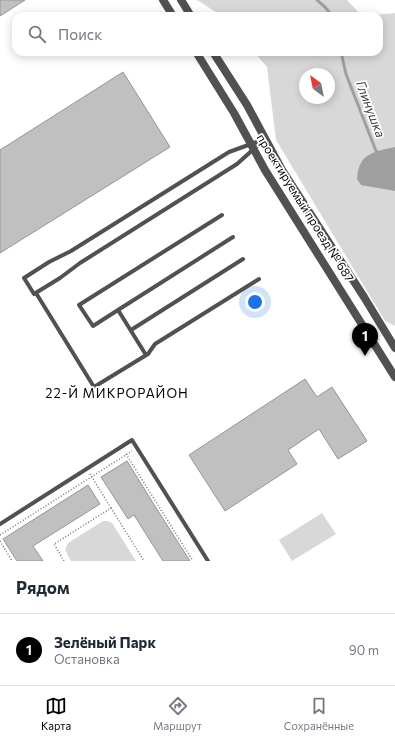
<!DOCTYPE html>
<html lang="ru">
<meta charset="utf-8">
<style>
:root{--surface:#fff;--page:#f2f2f3;--text:#1f2937;--muted:#747a83;--line:#e0e1e3;--accent:#000}
body{margin:0;font-family:Commissioner,sans-serif;background:var(--page);color:var(--text)}
.compass{position:absolute;left:299px;top:68px;width:36px;height:36px;border-radius:50%;background:var(--surface);box-shadow:0 2px 10px #0003;rotate:328deg}
.you{position:absolute;left:255px;top:302px;width:14px;height:14px;margin:-10px;border:3px solid #fff;border-radius:50%;background:#1a73e8;box-shadow:0 0 0 6px #1a73e833}
.badge{display:grid;place-items:center;width:26px;height:26px;border-radius:50%;background:var(--accent);color:#fff;font-size:13px;font-weight:700}
.pin{position:absolute;translate:-50% -33px;filter:drop-shadow(0 1px 2px #0008)}
.pin::after{content:'';position:absolute;top:21px;width:14px;height:12px;background:inherit;clip-path:polygon(0 0,100% 0,50% 100%)}
.list{margin:0;padding:0;list-style:none}
h2{display:flex;justify-content:space-between;align-items:center;height:52px;margin:0;padding:0 16px;font-size:17px}
h2 small{font-size:13px;font-weight:400;color:var(--muted)}
.list li{display:grid;grid-template-columns:26px 1fr auto;gap:12px;align-items:center;box-sizing:border-box;height:72px;padding:0 16px;border-top:1px solid var(--line)}
.list b{display:block;font-size:15px;white-space:nowrap}
.list p{margin:0;font-size:13px;white-space:nowrap;color:var(--muted)}
.list em{font-size:13px;font-style:normal;color:var(--muted)}
.icon{flex:none;width:22px;height:22px;fill:none;stroke:currentColor;stroke-width:2;stroke-linecap:round;stroke-linejoin:round}
.map{position:relative;flex:none;width:395px;height:561px;overflow:hidden}
.search{position:absolute;background:var(--surface);box-shadow:0 2px 10px #0003;left:12px;right:12px;top:12px;height:44px;display:flex;align-items:center;gap:10px;box-sizing:border-box;padding:0 14px;border-radius:12px;color:var(--muted);font-size:15px}
.sheet{height:124px;background:var(--surface)}
nav{display:flex;justify-content:space-around;align-items:center;box-sizing:border-box;height:56px;border-top:1px solid var(--line);background:var(--surface);font-size:11px;color:var(--muted)}
nav a{display:grid;justify-items:center;gap:2px}
nav .on{color:var(--accent)}
.map>svg:first-child{display:block}
.green{fill:#d8d8d8;fill-rule:evenodd}
.water{fill:#9f9f9f}
.lines{fill:none;stroke-linecap:round;stroke-linejoin:round}
.stream{stroke:#9f9f9f;stroke-width:3}
.building{fill:#c0c0c0;stroke:#959595}
.path{stroke:#737373;stroke-width:1.5;stroke-dasharray:1 2;stroke-linecap:butt}
.service{stroke:#515151;stroke-width:4}
.minor{stroke:#515151;stroke-width:8}
.labels{text-anchor:middle;stroke-width:3.5;stroke-linejoin:round;paint-order:stroke}
.street-label{font-size:12px;fill:#000;stroke:#fff}
.water-label{font-size:13px;font-style:italic;fill:#404040;stroke:#fff}
.neighbourhood-label{font-size:13px;letter-spacing:1px;fill:#000;stroke:#fff}
</style>
<div class="map">
<svg width="395" height="561" viewBox="0 0 395 561">
<rect width="100%" height="100%" fill="#fff"/>
<!-- green -->
<path class="green" d="M 197,0 L 347,0 L 362,16 L 222,16 Z
M 395,13 L 395,326 L 385,321 L 276,140 L 267,67 L 254,52 L 379,52 L 379,16 L 367,16 ZM 305,74 L 329,74 L 329,98 L 305,98 Z
M 322,513 L 336,534 L 292,561 L 279,540 Z
M 103,521 L 108,521 L 112,523 L 136,561 L 71,561 L 65,550 L 68,543 Z"/>
<!-- water -->
<path class="water" d="M 395,147 L 395,191 L 361,185 L 357,179 C 359,153 373,152 395,147 Z"/>
<g class="lines">
<!-- stream -->
<path class="stream" d="M 317,0 L 325,7 L 332,16
M 341,52 L 346,74 L 376,151 L 379,153"/>
</g>
<!-- building -->
<path class="building" d="M 0,0 L 25,0 L 0,16 Z
M 123,72 L 170,147 L 0,253 L 0,150 Z
M 305,379 L 317,397 L 332,387 L 367,441 L 338,459 L 319,429 L 288,450 L 297,464 L 225,511 L 189,455 Z
M 127,461 L 153,503 L 190,561 L 163,561 L 134,515 L 128,519 L 101,477 Z
M 88,485 L 100,504 L 33,546 L 43,561 L 17,561 L 3,539 Z"/>
<g class="lines">
<!-- path -->
<path class="path" d="M 126,454 L 193,561
M 90,474 L 111,508
M 0,535 L 132,451
M 0,541 L 12,561
M 64,561 L 54,544 L 111,508 L 144,561"/>
<!-- service -->
<path class="service" d="M 265,139 L 237,164 L 80,263 L 60,278 L 34,294 L 24,278 L 49,262 L 71,251 L 229,152 Z
M 36,293 L 94,387 L 148,354 L 155,344 L 259,279
M 118,310 L 233,237
M 131,330 L 243,259
M 146,355 L 118,310 L 93,326 L 79,305 L 222,215
M 0,524 L 132,440 L 208,561"/>
<!-- minor -->
<path class="minor" d="M 163,0 L 173,16
M 181,0 L 191,16
M 196,52 L 234,113 L 265,170 L 395,377
M 213,52 L 247,105 L 282,170 L 364,297 L 395,348"/>
</g>
<g class="labels">
<!-- street labels -->
<g class="street-label">
<text transform="translate(305 208) rotate(58)" y="4">проектируемый проезд № 687</text>
</g>
<!-- water labels -->
<g class="water-label">
<text transform="translate(371 109) rotate(69)" y="5">Глинушка</text>
</g>
<!-- neighbourhood labels -->
<g class="neighbourhood-label">
<text x="117" y="398">22-Й МИКРОРАЙОН</text>
</g>
</g>
</svg>
<svg class="compass" viewBox="-18 -18 36 36"><path d="M0-13l5 13h-10z" fill="#e53935"/><path d="M0 13l5-13h-10z" fill="#747a83"/></svg>
<div class="you"></div>
<div class="pin badge" style="left:365px;top:356px">1</div>
<div class="search"><svg class="icon" aria-label="search" viewBox="0 0 24 24"><circle cx="10" cy="10" r="6"/><path d="M15 15l6 6"/></svg>Поиск</div>
</div>
<section class="sheet">
<h2>Рядом<small></small></h2>
<ul class="list">
<li><span class="badge">1</span><div><b>Зелёный Парк</b><p>Остановка</p></div><em>90 m</em></li>
</ul>
</section>
<nav>
<a class="on"><svg class="icon" aria-label="map" viewBox="0 0 24 24"><path d="M3 6l6-2 6 2 6-2v14l-6 2-6-2-6 2zM9 4v14M15 6v14"/></svg>Карта</a>
<a><svg class="icon" aria-label="directions" viewBox="0 0 24 24"><path d="M12 3l9 9-9 9-9-9zM9 14v-3h6M13 9l2 2-2 2"/></svg>Маршрут</a>
<a><svg class="icon" aria-label="saved" viewBox="0 0 24 24"><path d="M7 4h10v16l-5-4-5 4z"/></svg>Сохранённые</a>
</nav>
